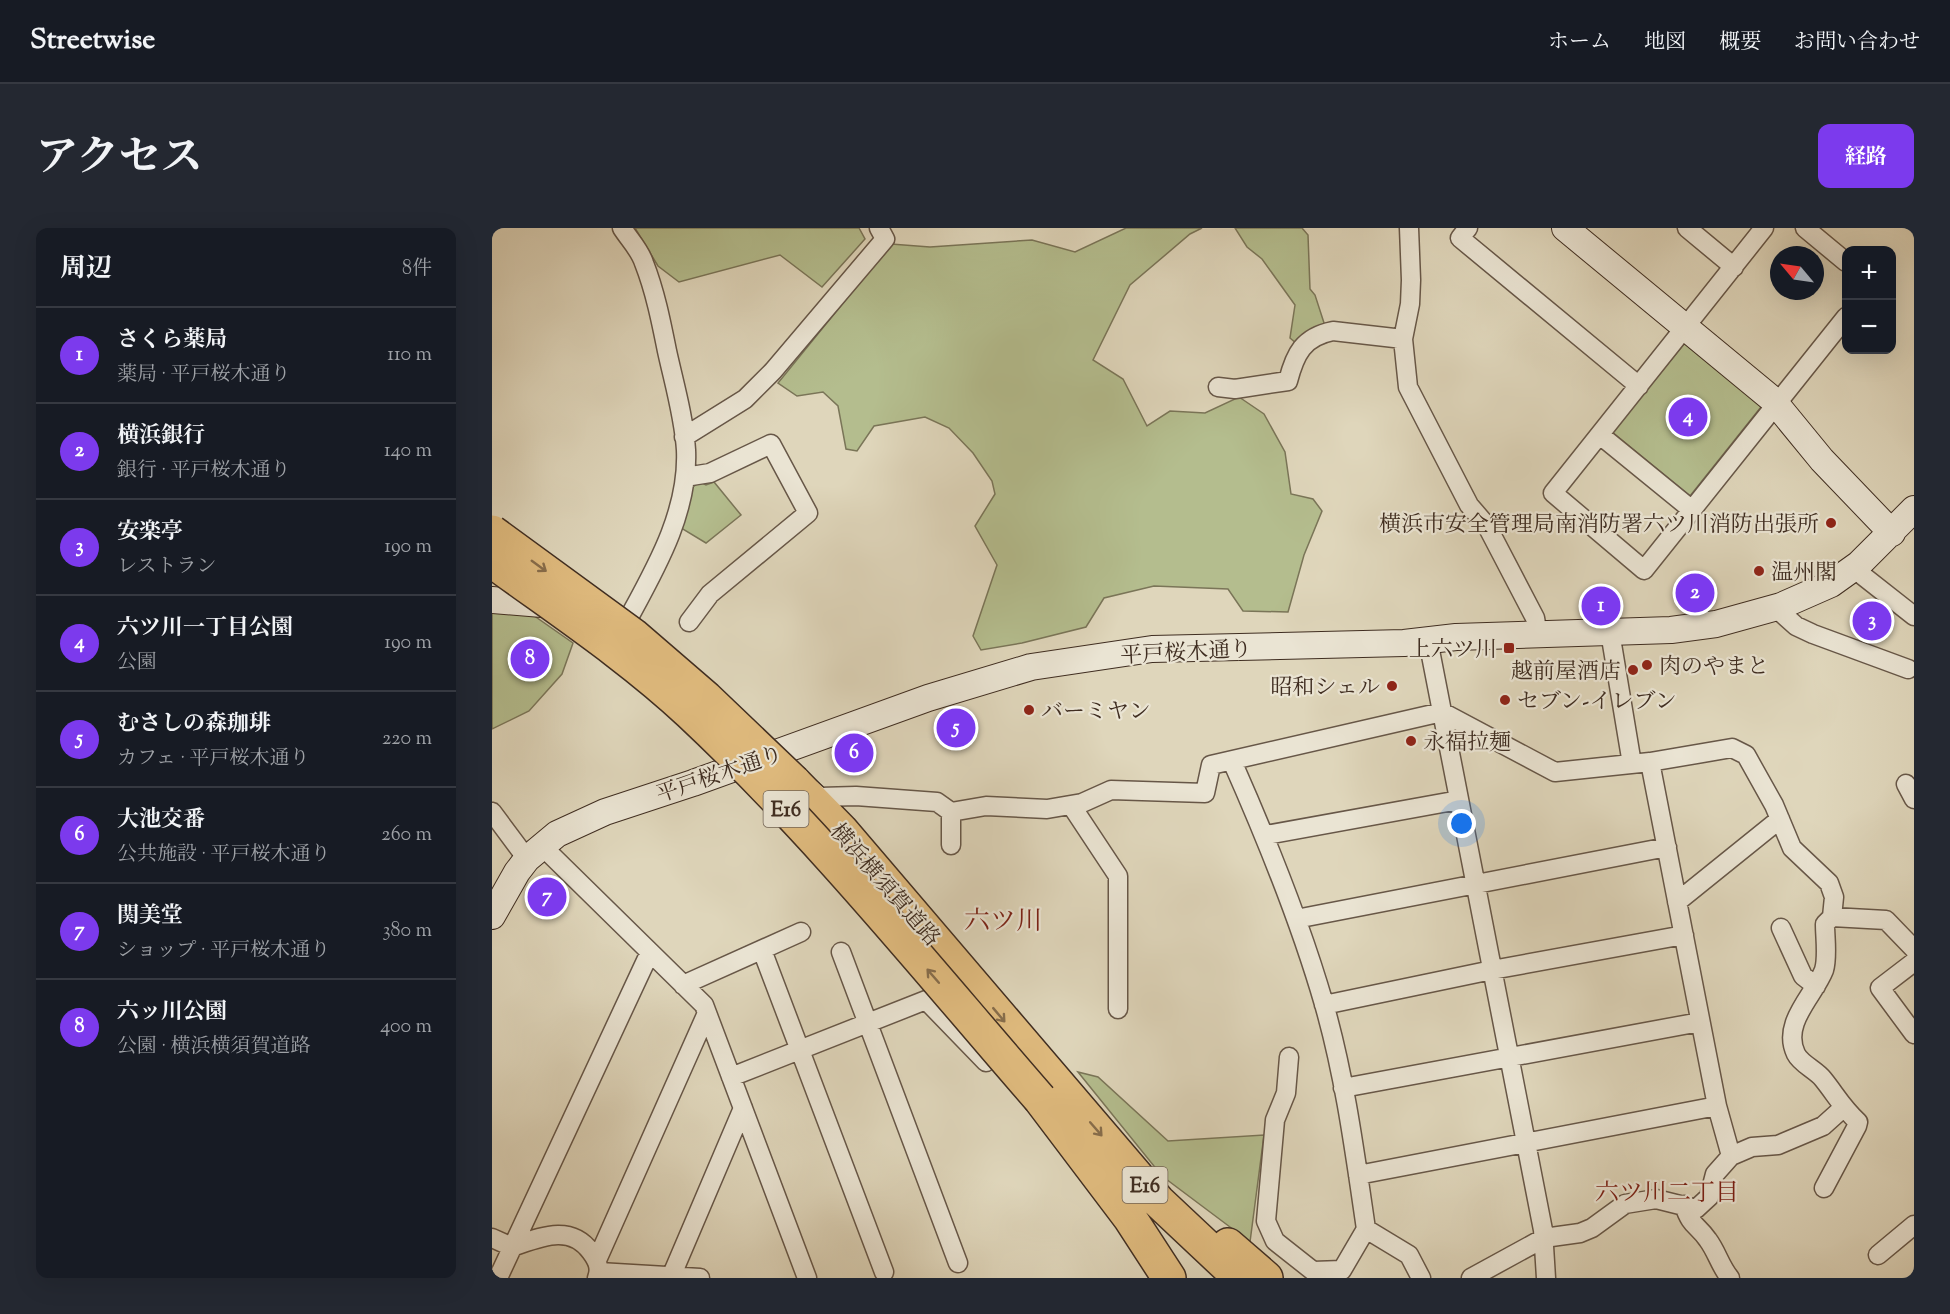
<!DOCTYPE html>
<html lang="ja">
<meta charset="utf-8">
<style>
:root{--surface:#171b24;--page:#242831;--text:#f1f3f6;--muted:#9ea1a6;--line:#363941;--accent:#7c3aed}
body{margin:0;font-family:"Sorts Mill Goudy","Noto Serif JP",serif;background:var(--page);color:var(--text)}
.controls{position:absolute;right:18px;top:18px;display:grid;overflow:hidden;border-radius:12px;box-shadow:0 6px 24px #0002}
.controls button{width:54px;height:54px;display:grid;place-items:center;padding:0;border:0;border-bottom:2px solid var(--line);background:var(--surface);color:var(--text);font:30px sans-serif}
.compass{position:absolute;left:1278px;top:18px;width:54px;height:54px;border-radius:50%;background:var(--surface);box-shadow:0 6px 24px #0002;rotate:299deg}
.you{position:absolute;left:970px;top:596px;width:21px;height:21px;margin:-15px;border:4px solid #fff;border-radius:50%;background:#1a73e8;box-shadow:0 0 0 9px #1a73e833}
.badge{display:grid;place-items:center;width:39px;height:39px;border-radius:50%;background:var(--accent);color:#fff;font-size:20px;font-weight:700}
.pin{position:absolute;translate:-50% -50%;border:3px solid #fff;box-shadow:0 2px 6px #0006}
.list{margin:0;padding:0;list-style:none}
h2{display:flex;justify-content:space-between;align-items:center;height:78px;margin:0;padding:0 24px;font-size:26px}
h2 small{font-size:20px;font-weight:400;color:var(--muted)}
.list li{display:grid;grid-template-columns:39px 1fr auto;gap:18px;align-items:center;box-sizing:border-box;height:96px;padding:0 24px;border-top:2px solid var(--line)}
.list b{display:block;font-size:22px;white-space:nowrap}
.list p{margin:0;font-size:20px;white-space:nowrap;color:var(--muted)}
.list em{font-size:20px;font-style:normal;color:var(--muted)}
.map{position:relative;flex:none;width:1422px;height:1050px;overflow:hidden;border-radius:12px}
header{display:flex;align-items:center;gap:36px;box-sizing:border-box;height:84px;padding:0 30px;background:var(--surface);border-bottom:2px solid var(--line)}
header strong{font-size:28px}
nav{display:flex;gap:33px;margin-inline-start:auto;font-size:21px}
.intro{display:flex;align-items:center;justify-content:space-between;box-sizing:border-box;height:144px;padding:0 36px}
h1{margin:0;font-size:42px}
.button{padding:15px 27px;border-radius:12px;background:var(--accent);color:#fff;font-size:21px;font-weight:700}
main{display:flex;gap:36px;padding:0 36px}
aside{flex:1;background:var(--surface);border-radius:12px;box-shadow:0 6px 24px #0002}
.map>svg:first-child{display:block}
.green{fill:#b4bd8e;stroke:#7a7558;stroke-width:1.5}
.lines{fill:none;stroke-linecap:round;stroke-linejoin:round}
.street-casing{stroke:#675748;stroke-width:21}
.secondary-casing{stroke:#3f2d21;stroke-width:28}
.highway-casing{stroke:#3f2d21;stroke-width:36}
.street{stroke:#eae4d3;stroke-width:18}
.secondary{stroke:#eae4d3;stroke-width:26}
.highway{stroke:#e0bb7e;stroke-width:33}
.highway-bridge-casing{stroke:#3f2d21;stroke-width:36;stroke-linecap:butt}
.highway-bridge{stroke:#e0bb7e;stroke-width:33}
.oneway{stroke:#876d4b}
.poi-dot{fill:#8f2418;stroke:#eae4d3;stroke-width:2}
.labels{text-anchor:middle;stroke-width:4.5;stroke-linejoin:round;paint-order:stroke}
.shield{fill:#eae4d3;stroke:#726456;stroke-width:1.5}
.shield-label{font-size:21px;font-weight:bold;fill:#3f2d21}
.poi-label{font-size:22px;fill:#3f2d21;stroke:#eae4d3;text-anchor:start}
.street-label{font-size:22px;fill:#3f2d21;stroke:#eae4d3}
.neighbourhood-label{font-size:24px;fill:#7a1f14;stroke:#eae4d3}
.quarter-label{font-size:26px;fill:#7a1f14;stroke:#eae4d3}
</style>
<header>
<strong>Streetwise</strong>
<nav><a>ホーム</a><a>地図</a><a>概要</a><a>お問い合わせ</a></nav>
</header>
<div class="intro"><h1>アクセス</h1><a class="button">経路</a></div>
<main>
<aside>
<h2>周辺<small>8件</small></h2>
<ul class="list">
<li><span class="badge">1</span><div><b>さくら薬局</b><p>薬局 · 平戸桜木通り</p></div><em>110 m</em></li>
<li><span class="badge">2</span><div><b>横浜銀行</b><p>銀行 · 平戸桜木通り</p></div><em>140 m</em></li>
<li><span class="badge">3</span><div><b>安楽亭</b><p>レストラン</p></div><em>190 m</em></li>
<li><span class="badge">4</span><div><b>六ツ川一丁目公園</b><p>公園</p></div><em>190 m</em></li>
<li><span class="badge">5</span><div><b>むさしの森珈琲</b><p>カフェ · 平戸桜木通り</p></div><em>220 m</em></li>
<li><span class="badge">6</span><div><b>大池交番</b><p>公共施設 · 平戸桜木通り</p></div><em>260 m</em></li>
<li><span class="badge">7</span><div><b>関美堂</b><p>ショップ · 平戸桜木通り</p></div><em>380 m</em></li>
<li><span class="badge">8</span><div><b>六ッ川公園</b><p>公園 · 横浜横須賀道路</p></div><em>400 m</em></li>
</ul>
</aside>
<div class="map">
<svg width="1422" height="1050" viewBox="0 0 1422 1050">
<rect width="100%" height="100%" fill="#dfd6bb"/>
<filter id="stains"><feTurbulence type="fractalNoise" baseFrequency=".00333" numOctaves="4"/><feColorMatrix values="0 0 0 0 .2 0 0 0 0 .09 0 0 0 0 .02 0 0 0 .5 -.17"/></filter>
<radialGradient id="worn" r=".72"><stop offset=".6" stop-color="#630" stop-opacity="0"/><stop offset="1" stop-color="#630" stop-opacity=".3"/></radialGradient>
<!-- green -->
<path class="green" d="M 143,0 L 367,0 L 373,11 L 330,59 L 288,27 L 187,54 L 166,38 Z
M 634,0 L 710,0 L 698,6 L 638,57 L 601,132 L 631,151 L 655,198 L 678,183 L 713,185 L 747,169 L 772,186 L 793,224 L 799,266 L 821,271 L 830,283 L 812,327 L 796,384 L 751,383 L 736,361 L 662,358 L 612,370 L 594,399 L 530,415 L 489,422 L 481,408 L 505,337 L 483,298 L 503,266 L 500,253 L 481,225 L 457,200 L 433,189 L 382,198 L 365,223 L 354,221 L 346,178 L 331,164 L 305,168 L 286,155 L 399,16 L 438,19 L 540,12 L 583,24 Z
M 743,0 L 810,0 L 816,7 L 818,61 L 823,67 L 833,98 L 804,115 L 798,110 L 803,77 L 770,31 L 755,19 Z
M 1196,111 L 1273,174 L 1198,268 L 1120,204 Z
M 208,254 L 214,257 L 222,254 L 249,287 L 214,315 L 189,300 L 198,261 Z
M 0,384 L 38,385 L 81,415 L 70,446 L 37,483 L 0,501 Z
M 586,844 L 606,849 L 676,913 L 772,907 L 758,1014 L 670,948 Z"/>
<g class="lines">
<!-- street casing -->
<g class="street-casing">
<path id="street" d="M 917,0 L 919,52 L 918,76 L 911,111 L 916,159 L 977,277 L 995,298 L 1043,390 L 1046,407
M 976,0 L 968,10 L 1147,158
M 1195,0 L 1242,39
M 1272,0 L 1061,265 L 1152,342 L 1354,89
M 1313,0 L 1354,34
M 726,159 L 743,161 L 796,153 C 803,126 811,109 841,103 L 911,111
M 1108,207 L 1200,282
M 192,209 L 253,171 L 281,143 L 393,11 L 387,0
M 193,249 L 218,245 L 279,216 L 316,285 L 218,366 L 197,394
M 1361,340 L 1422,388
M 1284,380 L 1304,398 L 1321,406 L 1416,441
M 129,404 C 159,348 197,288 194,222 C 192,189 182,155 175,123 C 169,93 163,63 152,35 C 148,22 137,11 130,0
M 1118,404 L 1140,536
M 936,412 L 1051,1002 L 1054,1050
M 740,533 C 775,612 808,693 832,776 C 853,849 863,926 874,1001 L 917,1027 L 929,1050
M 1158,534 L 1225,878 L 1239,928
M 1414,556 L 1422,571
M 319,561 L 328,569 L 364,568 L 445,574 L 459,584 L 494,578 L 555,581 L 590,575 L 619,562 L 713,565 L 719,537 L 950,484 L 1063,544 L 1158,534 L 1240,520 L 1254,527 L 1282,577 L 1300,620 L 1337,655 L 1342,669 L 1340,689 L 1333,696 C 1333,710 1336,729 1332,742 C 1322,768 1289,795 1304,826 C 1309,836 1324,842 1331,851 C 1344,867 1349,878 1366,894 L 1365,898 L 1332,960
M 579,577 L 626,648 L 626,781
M 0,584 L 35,631
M 774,607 L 967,572
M 459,617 L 459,584
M 50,618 L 212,777 L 315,1050
M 1185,674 L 1288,591
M 1340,689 L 1394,692 L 1422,721
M 804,691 L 1175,619
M 1289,700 L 1311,748 L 1324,758
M 270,722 L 392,1044
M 349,724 L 466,1035
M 1422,734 L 1388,760 L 1422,806
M 191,757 L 309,704
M 832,777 L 1000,742 L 1192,707
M 797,829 L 794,865 L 783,892 L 774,993 L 783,1013 L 821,1043 L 850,1042 L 874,1001
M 239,849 L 434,772 L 494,834
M 851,860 L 1208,794
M 866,947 L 1225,878
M 1192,977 C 1199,999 1205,996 1216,1012 C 1225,1024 1228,1038 1238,1050
M 0,1010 L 20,1019 C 47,1010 78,995 99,1024 C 105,1032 109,1040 105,1050
M 1386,1027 L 1422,997
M 105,1032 L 215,785
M 107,1044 L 208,1050
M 179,1049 L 251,880
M 6,1050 L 158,724
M 979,1050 L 1052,1010 L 1088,1005 L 1100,1000 L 1133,976 L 1164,971 L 1204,981 L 1217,969 L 1223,946 L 1239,928 L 1260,919 L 1286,917 L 1331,898 L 1351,880"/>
</g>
<!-- secondary casing -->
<g class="secondary-casing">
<path id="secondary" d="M 1073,0 L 1280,171 L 1330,232 L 1400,305
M 0,372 L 62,377
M 0,688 L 25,644 L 35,631 L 65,606 L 113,584 L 201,555 L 436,470 L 539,439 L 660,421 L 912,415 L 964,409 L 1179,402 L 1224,396 L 1289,378 L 1339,356 L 1367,336 L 1422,281"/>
</g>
<!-- highway casing -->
<g class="highway-casing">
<path id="highway" d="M 302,554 L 349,602 L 666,973 L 748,1050
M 548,871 L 638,990 L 677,1050
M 736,1017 L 774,1050"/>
</g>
<!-- street -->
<use href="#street" class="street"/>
<!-- secondary -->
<use href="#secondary" class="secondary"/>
<!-- highway -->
<use href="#highway" class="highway"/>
<!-- highway-bridge casing -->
<g class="highway-bridge-casing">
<path id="highway-bridge" d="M 0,304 L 141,407 L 214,470 L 302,554
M 0,333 C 67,382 137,428 198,485 C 325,604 434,740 548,871"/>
</g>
<!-- highway-bridge -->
<use href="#highway-bridge" class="highway-bridge"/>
</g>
<!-- one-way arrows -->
<defs><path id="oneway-shaft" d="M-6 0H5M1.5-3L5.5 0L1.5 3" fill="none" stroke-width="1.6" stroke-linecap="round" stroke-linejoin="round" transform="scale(1.5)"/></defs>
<g class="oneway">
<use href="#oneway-shaft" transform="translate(47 338) rotate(36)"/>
<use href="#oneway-shaft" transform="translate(441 748) rotate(-131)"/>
<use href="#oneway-shaft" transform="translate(507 787) rotate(50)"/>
<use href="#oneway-shaft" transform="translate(604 901) rotate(49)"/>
</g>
<!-- markers -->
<g class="poi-dot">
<circle cx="1339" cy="295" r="6"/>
<circle cx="1267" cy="343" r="6"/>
<rect x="1011" y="414" width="12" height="12" rx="3"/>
<circle cx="1155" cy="437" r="6"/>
<circle cx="1141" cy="442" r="6"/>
<circle cx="900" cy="458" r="6"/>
<circle cx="1013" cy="472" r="6"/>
<circle cx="537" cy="482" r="6"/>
<circle cx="919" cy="513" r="6"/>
</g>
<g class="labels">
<!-- shield labels -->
<g class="shield">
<rect x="271.5" y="563" width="45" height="36" rx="4.5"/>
<rect x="630.5" y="939" width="45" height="36" rx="4.5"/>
</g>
<g class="shield-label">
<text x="294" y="588">E16</text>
<text x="653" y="964">E16</text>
</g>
<!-- poi labels -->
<g class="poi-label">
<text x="1327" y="303" text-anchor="end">横浜市安全管理局南消防署六ツ川消防出張所</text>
<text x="1279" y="351">温州閣</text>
<text x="1005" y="428" text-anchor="end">上六ツ川</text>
<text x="1167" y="445">肉のやまと</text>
<text x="1129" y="450" text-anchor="end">越前屋酒店</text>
<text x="888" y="466" text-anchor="end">昭和シェル</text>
<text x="1025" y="480">セブン-イレブン</text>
<text x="549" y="490">バーミヤン</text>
<text x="931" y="521">永福拉麺</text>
</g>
<!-- street labels -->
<g class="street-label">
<text transform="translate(694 423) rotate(-3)" y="8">平戸桜木通り</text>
<text transform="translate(227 545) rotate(-19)" y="8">平戸桜木通り</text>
<text transform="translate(394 656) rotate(49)" y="8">横浜横須賀道路</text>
</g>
<!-- neighbourhood labels -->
<g class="neighbourhood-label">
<text x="1175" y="972">六ツ川二丁目</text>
</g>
<!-- quarter labels -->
<g class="quarter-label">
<text x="511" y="701">六ツ川</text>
</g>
</g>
<rect width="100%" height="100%" filter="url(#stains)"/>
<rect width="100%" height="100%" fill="url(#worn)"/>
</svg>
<div class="controls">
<button>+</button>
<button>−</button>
</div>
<svg class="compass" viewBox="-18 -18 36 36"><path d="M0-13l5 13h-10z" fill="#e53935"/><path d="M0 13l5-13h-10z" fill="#9ea1a6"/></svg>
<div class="you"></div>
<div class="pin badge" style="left:1109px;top:378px">1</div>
<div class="pin badge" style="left:1203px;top:365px">2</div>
<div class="pin badge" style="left:1380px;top:393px">3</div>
<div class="pin badge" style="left:1196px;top:189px">4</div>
<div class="pin badge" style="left:464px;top:500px">5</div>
<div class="pin badge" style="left:362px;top:525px">6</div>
<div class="pin badge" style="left:55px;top:669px">7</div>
<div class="pin badge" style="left:38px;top:431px">8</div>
</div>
</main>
